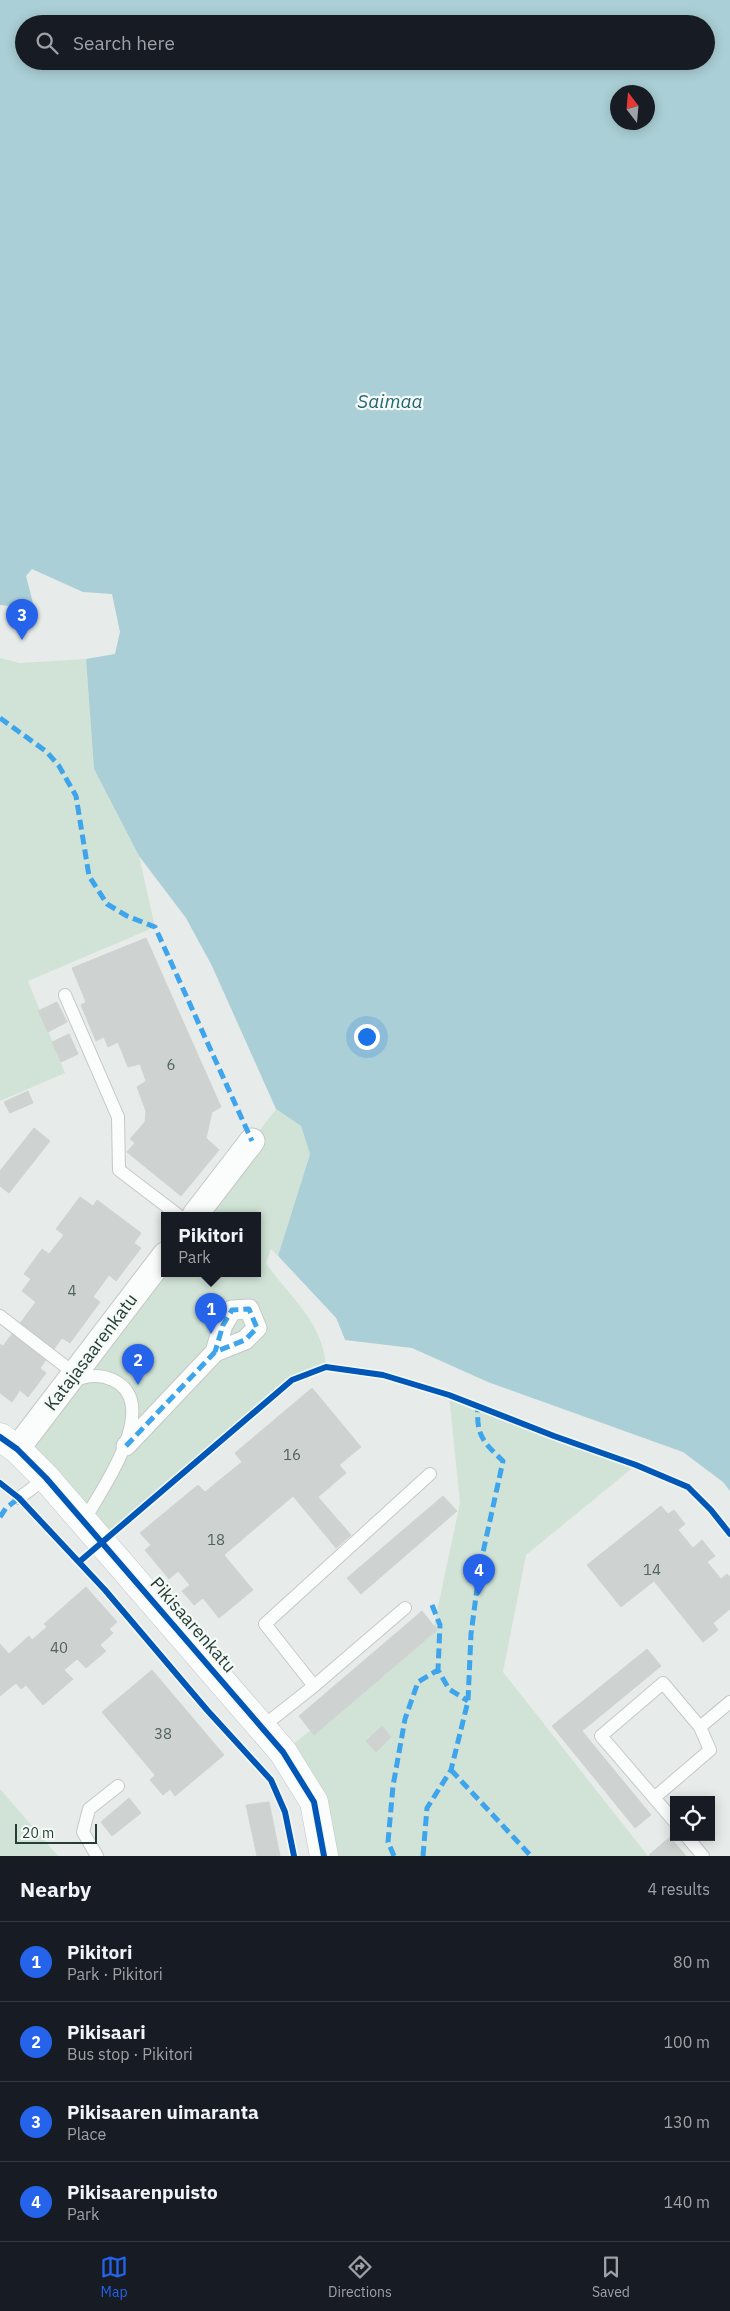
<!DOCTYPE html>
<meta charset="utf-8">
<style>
:root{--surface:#171b24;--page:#242831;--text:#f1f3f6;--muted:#9ea1a6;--line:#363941;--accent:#2563eb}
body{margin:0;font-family:"IBM Plex Sans",sans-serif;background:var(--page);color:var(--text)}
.controls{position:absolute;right:15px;bottom:15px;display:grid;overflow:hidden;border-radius:0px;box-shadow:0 2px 12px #0003}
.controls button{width:45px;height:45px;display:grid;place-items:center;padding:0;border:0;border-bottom:1px solid var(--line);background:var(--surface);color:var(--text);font:25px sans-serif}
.compass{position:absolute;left:610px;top:85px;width:45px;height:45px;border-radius:50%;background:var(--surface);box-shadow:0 2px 12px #0003;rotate:344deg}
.scale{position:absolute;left:15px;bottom:12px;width:82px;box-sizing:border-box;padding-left:5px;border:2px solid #253e38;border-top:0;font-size:14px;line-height:18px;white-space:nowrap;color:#253e38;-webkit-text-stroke:4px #f5faf7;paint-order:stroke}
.you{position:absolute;left:366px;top:1036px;width:18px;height:18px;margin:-12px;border:4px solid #fff;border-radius:50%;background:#1a73e8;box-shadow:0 0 0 8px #1a73e833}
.badge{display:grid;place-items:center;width:32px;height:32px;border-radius:50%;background:var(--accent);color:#fff;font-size:16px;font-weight:700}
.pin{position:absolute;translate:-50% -41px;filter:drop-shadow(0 1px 2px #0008)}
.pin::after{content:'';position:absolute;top:26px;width:18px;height:15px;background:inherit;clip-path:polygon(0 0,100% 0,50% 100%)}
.popup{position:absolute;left:161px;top:1212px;width:100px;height:65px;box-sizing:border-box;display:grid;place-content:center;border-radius:0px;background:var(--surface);filter:drop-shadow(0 1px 4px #0005);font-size:16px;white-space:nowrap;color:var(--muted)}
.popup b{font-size:19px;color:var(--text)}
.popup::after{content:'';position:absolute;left:50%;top:100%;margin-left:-10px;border:10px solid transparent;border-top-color:var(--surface)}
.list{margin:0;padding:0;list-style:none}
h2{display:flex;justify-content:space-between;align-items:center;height:65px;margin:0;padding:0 20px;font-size:21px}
h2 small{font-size:16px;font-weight:400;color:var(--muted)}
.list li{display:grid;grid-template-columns:32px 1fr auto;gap:15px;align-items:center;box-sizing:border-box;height:80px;padding:0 20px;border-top:1px solid var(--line)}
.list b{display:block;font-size:19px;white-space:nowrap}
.list p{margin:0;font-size:16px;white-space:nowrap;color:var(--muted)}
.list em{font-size:16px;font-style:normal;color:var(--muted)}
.icon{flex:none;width:28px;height:28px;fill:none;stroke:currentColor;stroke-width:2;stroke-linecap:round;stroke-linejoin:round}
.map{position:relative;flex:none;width:730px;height:1856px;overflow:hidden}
.search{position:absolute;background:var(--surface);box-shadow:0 2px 12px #0003;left:15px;right:15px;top:15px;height:55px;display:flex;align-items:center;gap:12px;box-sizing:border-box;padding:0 18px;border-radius:28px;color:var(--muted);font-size:19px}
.sheet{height:385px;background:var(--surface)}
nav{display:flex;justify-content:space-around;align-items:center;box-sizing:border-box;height:70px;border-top:1px solid var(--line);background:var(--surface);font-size:14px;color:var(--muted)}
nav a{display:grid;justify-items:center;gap:2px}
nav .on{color:var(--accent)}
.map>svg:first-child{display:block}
.green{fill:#d1e3d7}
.water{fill:#abcfd6;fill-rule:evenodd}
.pier{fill:#e7ebe9}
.building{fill:#ced2d1;stroke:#cfd4d2}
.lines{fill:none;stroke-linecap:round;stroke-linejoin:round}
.service-casing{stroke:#c4c8c6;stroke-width:14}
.pedestrian-casing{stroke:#c4c8c6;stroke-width:21}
.minor-casing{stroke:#c4c8c6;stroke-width:27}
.tertiary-casing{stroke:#c4c8c6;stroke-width:29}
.service{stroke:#fbfcfc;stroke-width:12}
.pedestrian{stroke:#fbfcfc;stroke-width:19}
.minor{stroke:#fbfcfc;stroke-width:25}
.tertiary{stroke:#fbfcfc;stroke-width:28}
.quiet{stroke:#3ea4ec;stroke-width:5;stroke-dasharray:10 5;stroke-linecap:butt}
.cycleway-casing{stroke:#f5faf7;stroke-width:9}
.cycleway{stroke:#0057b8;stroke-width:6}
.labels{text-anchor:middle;stroke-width:4.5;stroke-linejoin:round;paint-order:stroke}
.number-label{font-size:15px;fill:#50645f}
.street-label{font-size:18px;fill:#253e38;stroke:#f5faf7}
.water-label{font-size:19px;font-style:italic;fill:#236676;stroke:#f5faf7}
</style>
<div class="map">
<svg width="730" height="1856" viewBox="0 0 730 1856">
<rect width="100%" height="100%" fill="#e7ebe9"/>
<!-- green -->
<path class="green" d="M 0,658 L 20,663 L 86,659 L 94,769 L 139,856 L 155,927 L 28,981 L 65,1073 L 0,1101 Z
M 276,1109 L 301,1126 L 310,1154 L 278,1256 L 271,1249 L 266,1263 C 290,1298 323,1321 326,1367 L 292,1380 L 102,1543 L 17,1449 L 165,1273 L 257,1273 L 257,1215 L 195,1215 Z
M 449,1395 L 554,1436 L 636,1465 L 526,1555 L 503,1672 L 648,1856 L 324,1856 L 283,1752 L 432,1635 L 460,1503 Z
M 0,1789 L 58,1856 L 0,1856 Z"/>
<!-- water -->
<path class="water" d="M 0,0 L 730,0 L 730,1491 L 723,1482 L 683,1452 L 488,1382 L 412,1348 L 345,1340 L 336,1318 L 278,1256 L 310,1154 L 301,1126 L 276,1109 L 212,966 L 186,918 L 139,856 L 94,769 L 86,659 L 115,654 L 120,632 L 112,594 L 83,592 L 32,569 L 26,576 L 33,603 L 20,607 L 0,605 ZM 24,24 L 706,24 L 706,61 L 24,61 ZM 618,92 L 648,92 L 648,122 L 618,122 Z"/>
<!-- pier -->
<path class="pier" d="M 276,1254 L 336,1318 L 345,1340 L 342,1341 L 334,1319 L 276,1258 Z"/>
<!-- building -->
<path class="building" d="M 146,938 L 221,1107 L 212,1112 L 206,1138 L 219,1150 L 181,1196 L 127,1152 L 135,1143 L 130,1139 L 145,1122 L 146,1111 L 137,1087 L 146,1081 L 140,1064 L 128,1067 L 118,1042 L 108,1047 L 104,1037 L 96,1041 L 81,1005 L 86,1002 L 72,968 Z
M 57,1002 L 67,1022 L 48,1032 L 38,1011 Z
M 69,1034 L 78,1054 L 61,1062 L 52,1042 Z
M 28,1091 L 33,1103 L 10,1113 L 4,1102 Z
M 34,1128 L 50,1141 L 9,1193 L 0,1186 L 0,1171 Z
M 80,1197 L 93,1206 L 97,1200 L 141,1233 L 134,1243 L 141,1248 L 116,1281 L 109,1275 L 93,1297 L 100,1302 L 70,1343 L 62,1338 L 40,1368 L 46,1373 L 28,1397 L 20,1390 L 12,1402 L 0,1393 L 0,1344 L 3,1346 L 36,1302 L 22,1291 L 31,1279 L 24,1274 L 42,1249 L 49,1254 L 64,1235 L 56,1229 Z
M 312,1388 L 361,1447 L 339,1465 L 346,1473 L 318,1497 L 351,1535 L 336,1548 L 293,1496 L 224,1555 L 253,1590 L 219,1618 L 203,1598 L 194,1605 L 182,1591 L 190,1585 L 178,1571 L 169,1579 L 145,1550 L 151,1545 L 140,1533 L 198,1485 L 205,1492 L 242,1462 L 235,1453 Z
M 443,1496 L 457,1511 L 361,1594 L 347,1578 Z
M 661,1506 L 668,1514 L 674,1510 L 685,1524 L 678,1530 L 693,1548 L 702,1540 L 715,1556 L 707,1562 L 721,1579 L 727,1574 L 730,1577 L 730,1609 L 713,1623 L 718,1630 L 703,1642 L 654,1581 L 621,1607 L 587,1565 Z
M 86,1587 L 117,1622 L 109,1629 L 113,1633 L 100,1645 L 106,1651 L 86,1668 L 77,1659 L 64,1670 L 73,1679 L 43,1705 L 26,1685 L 21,1689 L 16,1683 L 0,1696 L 0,1644 L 9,1654 L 29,1636 L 32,1640 L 47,1627 L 44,1624 Z
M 422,1611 L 437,1630 L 314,1735 L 299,1716 Z
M 647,1649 L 661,1666 L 582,1731 L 651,1815 L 635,1828 L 552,1726 Z
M 152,1670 L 224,1755 L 175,1796 L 170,1789 L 163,1795 L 150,1780 L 155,1775 L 102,1712 Z
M 382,1726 L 391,1737 L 376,1752 L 366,1741 Z
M 129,1798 L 141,1813 L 112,1836 L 101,1822 Z
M 269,1802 L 280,1856 L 257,1856 L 246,1805 Z
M 670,1837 L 686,1856 L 650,1856 L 649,1855 Z"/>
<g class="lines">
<!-- service casing -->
<g class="service-casing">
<path id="service" d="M 65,995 L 118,1117 L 119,1170 L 178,1215
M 0,1316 L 74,1373
M 73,1382 C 85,1375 100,1374 113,1380 C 164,1404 100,1491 84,1521
M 19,1498 L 46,1478
M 314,1686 L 265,1624 L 430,1474
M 262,1727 L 314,1686 L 405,1608
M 654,1798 L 710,1750 L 700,1727
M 674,1821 L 601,1736 L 663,1683 L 700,1727 L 730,1702
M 687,1837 L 703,1856
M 97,1856 L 83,1832 L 89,1809 L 118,1786"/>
</g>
<!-- pedestrian casing -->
<g class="pedestrian-casing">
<path id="pedestrian" d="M 126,1446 L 215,1352 L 245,1340 L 257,1328 L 249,1309 L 232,1310 L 223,1325 L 215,1352"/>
</g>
<!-- minor casing -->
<g class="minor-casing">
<path id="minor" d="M 195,1215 L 252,1141
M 17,1449 L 165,1255"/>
</g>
<!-- tertiary casing -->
<g class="tertiary-casing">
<path id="tertiary" d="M 0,1437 L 17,1449 L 46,1478 L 283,1752 L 314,1802 L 324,1856"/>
</g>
<!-- service -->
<use href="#service" class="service"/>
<!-- pedestrian -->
<use href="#pedestrian" class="pedestrian"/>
<!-- minor -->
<use href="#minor" class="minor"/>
<!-- tertiary -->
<use href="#tertiary" class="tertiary"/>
<!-- quiet -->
<path class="quiet" d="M 0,718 L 47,752 L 59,766 L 76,796 L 89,876 L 107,904 L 127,916 L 155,927 L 252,1141
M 126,1446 L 215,1352 L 245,1340 L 257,1328 L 249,1309 L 232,1310 L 223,1325 L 215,1352
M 0,1517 L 6,1508 L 19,1498
M 432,1605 L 440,1625 L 438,1670 L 449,1689 L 468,1701
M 451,1770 L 531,1856
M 394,1856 L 388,1842 L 393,1786 L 405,1719 L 418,1682 L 438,1670
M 423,1856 L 427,1808 L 451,1770 L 468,1701 L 471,1634 L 480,1566 L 503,1461 C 482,1441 476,1435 478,1405"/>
<!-- cycleway casing -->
<g class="cycleway-casing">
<path id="cycleway" d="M 0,1437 L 17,1449 L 46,1478 L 283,1752 L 314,1802 L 324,1856
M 0,1483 L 19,1498 L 105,1590 L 207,1710 L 271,1780 L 285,1812 L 294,1856
M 79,1562 L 292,1380 L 326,1367 L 383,1375 L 449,1395 L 554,1436 L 636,1465 L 688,1487 L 711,1510 L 730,1534"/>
</g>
<!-- cycleway -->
<use href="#cycleway" class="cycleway"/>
</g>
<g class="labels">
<!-- number labels -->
<g class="number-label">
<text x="171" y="1070">6</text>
<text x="72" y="1296">4</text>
<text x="292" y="1460">16</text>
<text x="216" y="1545">18</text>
<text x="652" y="1575">14</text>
<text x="59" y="1653">40</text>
<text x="163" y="1739">38</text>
</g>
<!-- street labels -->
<g class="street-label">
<text transform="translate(91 1352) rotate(-53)" y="6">Katajasaarenkatu</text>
<text transform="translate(193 1625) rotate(49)" y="6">Pikisaarenkatu</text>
</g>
<!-- water labels -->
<g class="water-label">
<text x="390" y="408">Saimaa</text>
</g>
</g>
</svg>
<div class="controls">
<button><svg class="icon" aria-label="locate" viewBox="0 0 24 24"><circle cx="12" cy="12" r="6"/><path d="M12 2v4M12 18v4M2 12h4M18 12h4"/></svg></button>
</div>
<svg class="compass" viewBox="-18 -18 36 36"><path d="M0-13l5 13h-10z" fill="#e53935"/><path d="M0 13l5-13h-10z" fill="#9ea1a6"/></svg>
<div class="scale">20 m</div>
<div class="you"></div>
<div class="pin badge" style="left:211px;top:1334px">1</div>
<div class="popup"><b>Pikitori</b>Park</div>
<div class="pin badge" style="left:138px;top:1385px">2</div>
<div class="pin badge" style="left:22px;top:640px">3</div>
<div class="pin badge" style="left:479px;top:1595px">4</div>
<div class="search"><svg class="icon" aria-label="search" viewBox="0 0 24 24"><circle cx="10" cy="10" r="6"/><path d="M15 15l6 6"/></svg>Search here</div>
</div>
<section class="sheet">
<h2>Nearby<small>4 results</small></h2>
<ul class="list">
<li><span class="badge">1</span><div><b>Pikitori</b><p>Park · Pikitori</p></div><em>80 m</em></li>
<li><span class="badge">2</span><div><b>Pikisaari</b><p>Bus stop · Pikitori</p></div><em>100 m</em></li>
<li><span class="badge">3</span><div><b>Pikisaaren uimaranta</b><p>Place</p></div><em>130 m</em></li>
<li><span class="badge">4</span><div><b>Pikisaarenpuisto</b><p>Park</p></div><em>140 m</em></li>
</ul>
</section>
<nav>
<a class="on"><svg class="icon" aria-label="map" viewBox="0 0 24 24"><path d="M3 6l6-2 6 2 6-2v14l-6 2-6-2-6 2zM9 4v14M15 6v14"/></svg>Map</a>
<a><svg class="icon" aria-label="directions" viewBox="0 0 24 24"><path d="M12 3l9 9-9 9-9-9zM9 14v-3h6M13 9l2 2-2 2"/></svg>Directions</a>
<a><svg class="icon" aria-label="saved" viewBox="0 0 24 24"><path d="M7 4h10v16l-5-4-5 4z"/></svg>Saved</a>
</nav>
